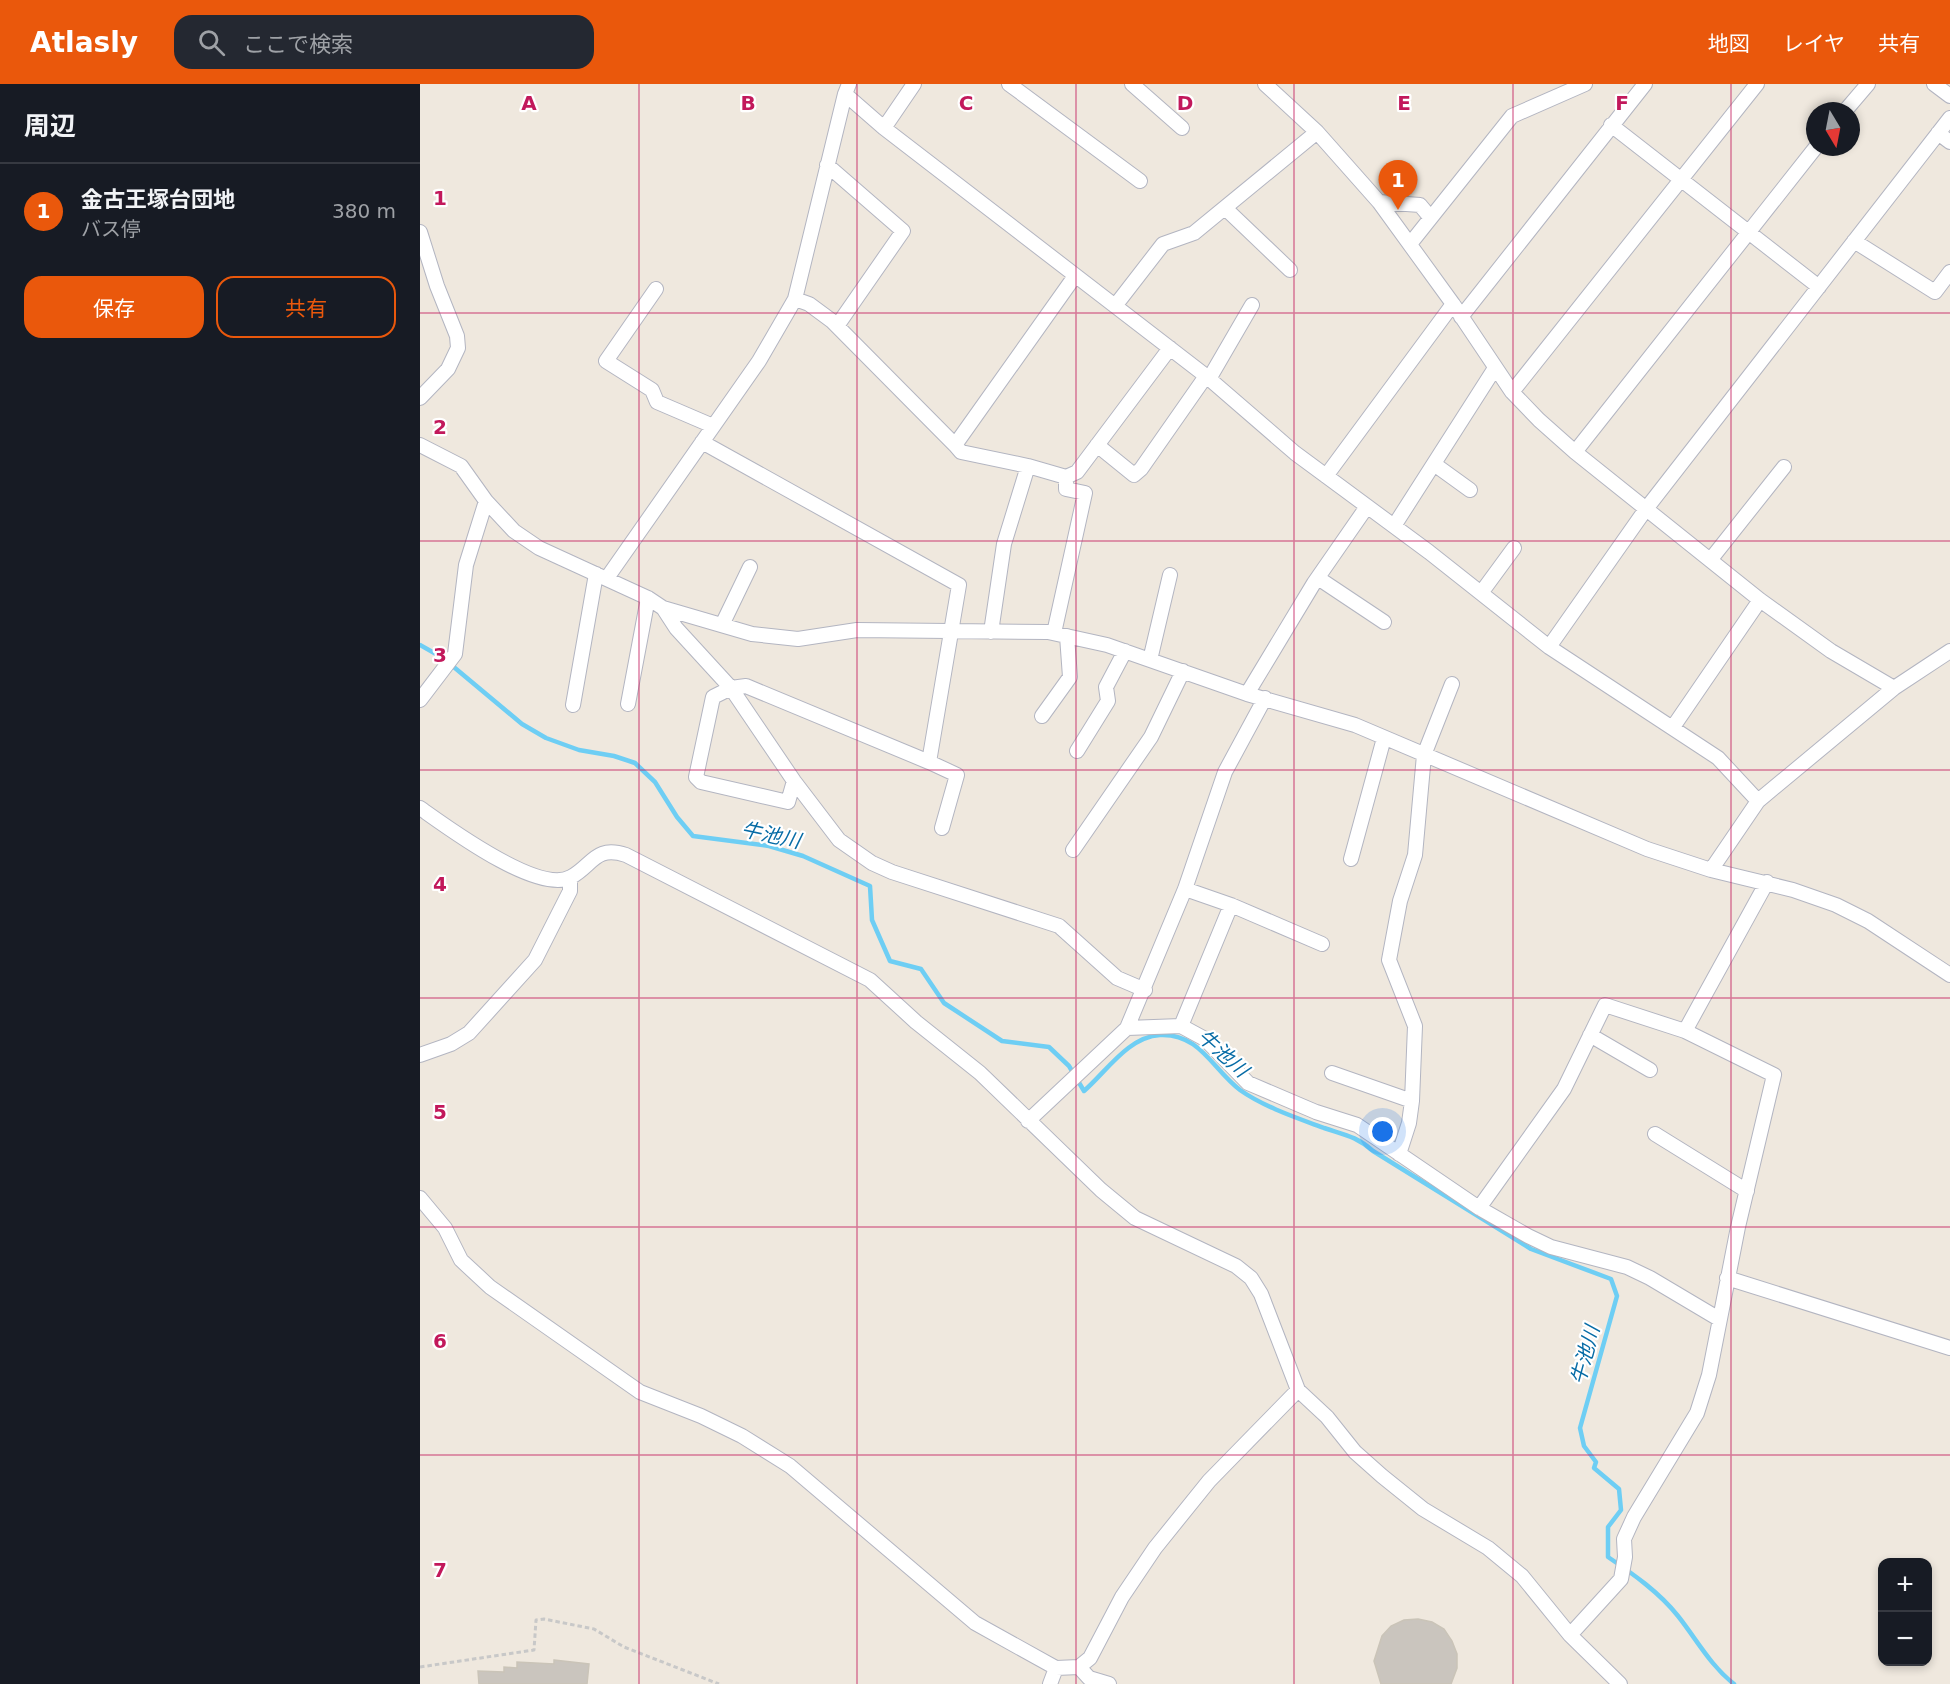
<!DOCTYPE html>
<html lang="ja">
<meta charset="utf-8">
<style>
:root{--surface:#171b24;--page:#242831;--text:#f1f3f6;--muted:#9ea1a6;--line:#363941;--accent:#ea580c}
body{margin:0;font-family:"DejaVu Sans","Noto Sans JP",sans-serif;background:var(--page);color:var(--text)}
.controls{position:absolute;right:18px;bottom:18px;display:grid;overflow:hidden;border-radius:12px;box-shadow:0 3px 9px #0003}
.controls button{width:54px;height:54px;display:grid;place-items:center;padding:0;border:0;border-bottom:2px solid var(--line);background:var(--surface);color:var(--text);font:30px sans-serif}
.compass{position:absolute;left:1386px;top:18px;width:54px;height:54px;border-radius:50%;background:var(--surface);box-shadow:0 3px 9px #0003;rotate:170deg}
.you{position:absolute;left:963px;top:1048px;width:21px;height:21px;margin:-15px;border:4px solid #fff;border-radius:50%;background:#1a73e8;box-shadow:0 0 0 9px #1a73e833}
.badge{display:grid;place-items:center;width:39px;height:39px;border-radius:50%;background:var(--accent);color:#fff;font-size:20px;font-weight:700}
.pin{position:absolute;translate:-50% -50px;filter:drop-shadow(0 2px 3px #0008)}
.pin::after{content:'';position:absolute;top:32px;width:21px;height:18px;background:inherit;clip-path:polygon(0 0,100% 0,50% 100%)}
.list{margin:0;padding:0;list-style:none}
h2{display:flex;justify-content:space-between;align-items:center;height:78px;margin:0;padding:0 24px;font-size:26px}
h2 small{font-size:20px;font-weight:400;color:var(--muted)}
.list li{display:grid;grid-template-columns:39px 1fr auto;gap:18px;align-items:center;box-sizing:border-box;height:96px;padding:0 24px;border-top:2px solid var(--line)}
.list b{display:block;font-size:22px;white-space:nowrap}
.list p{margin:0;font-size:20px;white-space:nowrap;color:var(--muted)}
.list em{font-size:20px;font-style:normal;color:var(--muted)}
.actions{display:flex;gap:12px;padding:18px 24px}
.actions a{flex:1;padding:14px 0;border:2px solid var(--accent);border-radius:18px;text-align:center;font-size:21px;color:var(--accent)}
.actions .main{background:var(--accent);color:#fff}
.icon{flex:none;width:33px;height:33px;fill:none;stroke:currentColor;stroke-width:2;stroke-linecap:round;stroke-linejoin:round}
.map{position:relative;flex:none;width:1530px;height:1600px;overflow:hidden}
header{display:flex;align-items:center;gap:36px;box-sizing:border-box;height:84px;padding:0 30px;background:var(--accent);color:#fff}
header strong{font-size:28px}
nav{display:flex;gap:33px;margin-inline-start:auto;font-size:21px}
.search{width:420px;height:54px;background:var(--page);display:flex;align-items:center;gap:15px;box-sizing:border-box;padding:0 21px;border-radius:18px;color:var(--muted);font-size:22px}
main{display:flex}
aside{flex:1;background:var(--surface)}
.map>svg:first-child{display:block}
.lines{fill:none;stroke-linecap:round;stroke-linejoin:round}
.stream{stroke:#6ecef4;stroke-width:4.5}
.building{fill:#cac5be;stroke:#cac4b8;stroke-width:1.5}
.minor-casing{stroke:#b3b5c1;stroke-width:16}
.path{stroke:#c8c8c8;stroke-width:3;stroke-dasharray:4.5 3;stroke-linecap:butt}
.minor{stroke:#fff;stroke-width:14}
.grid{fill:none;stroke:#c2185b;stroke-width:1.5;stroke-opacity:0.55}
.labels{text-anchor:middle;stroke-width:4.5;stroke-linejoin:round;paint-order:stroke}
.water-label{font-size:20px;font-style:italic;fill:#076ca6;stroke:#fff}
.grid-label{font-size:20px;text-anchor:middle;font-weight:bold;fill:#c2185b;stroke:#fff;stroke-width:4.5;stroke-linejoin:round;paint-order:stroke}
</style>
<header>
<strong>Atlasly</strong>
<div class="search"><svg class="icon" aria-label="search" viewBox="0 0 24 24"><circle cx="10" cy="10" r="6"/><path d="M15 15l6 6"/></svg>ここで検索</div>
<nav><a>地図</a><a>レイヤ</a><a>共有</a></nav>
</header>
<main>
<aside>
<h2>周辺<small></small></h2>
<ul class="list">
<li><span class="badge">1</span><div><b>金古王塚台団地</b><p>バス停</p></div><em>380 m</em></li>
</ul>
<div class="actions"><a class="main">保存</a><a>共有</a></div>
</aside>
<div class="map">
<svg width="1530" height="1600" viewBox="0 0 1530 1600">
<rect width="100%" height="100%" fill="#efe8de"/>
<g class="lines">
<!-- stream -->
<path class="stream" d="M 0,561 L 23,574 L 102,640 L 126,654 L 159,666 L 194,672 L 215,679 L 235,698 L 257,733 L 273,752 L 349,762 L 383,772 L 450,802 L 452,836 L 470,877 L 501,885 L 524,919 L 582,957 L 629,963 L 649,982 L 664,1007 C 687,987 708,953 740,951 C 780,949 793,986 820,1006 C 844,1023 877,1034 904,1044 C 925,1051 936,1052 953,1067 L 1111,1165 L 1191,1195 L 1197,1212 L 1160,1344 L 1164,1362 L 1176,1378 L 1174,1384 L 1199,1405 L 1201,1426 L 1188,1443 L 1188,1473 C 1213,1490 1239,1508 1258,1532 C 1277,1556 1290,1581 1314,1600"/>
</g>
<!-- building -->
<path class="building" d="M 998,1535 L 1012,1538 L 1024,1545 L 1032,1557 L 1037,1570 L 1037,1584 L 1031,1600 L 961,1600 L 954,1577 L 962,1552 L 971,1542 L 984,1536 Z
M 134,1576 L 169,1580 L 167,1600 L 59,1600 L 58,1587 L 84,1588 L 84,1583 L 97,1584 L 97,1578 L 134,1580 Z"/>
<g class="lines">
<!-- minor casing -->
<g class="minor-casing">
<path id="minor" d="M 589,0 L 720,97
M 712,0 L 762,44
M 845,0 L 897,48 L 959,118 L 1033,220 L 1092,308 L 1119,336 L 1155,368 L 1340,516 L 1411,567 L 1474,604
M 1514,0 L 1530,12
M 425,10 L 464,44 L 786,292 L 875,369 L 1009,468 L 1129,563 L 1298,674 L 1338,717
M 1425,27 L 1448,0
M 1191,41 L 1399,203
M 464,44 L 494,0
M 1518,49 L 1530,58
M 407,81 L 483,147 L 417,242
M 959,118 L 1000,121 L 1010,133
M 805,124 L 870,186
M 0,148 L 17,202 L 37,252 L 38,264 L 28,285 L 0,314
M 1434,157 L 1515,208 L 1530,188
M 990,160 L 1092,32 L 1165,0
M 236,205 L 186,277 L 232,306 L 237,318 L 293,342
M 375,215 L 389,220 L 412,237 L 535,361 L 655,192
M 695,222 L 743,160 L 774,149 L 897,48
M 1041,233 L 1225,0
M 789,295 L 832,221
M 1092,308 L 1337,0
M 282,358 L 539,501 L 509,678 L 326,602 L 311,604 L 293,613 L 276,693 L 281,698 L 368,718 L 374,697
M 0,361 L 41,382 L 66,417 L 94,447 L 119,464 L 228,514 L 243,524 L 332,550 L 378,555 L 437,546 L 628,548 L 687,561 L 827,610 L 935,641 L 1227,765 L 1291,786 L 1373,806 L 1416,821 L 1448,837 L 1530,891
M 535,361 L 541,368 L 608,382 L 584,460 L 571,548
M 677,361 L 714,391 L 721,385 L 786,292
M 1155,368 L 1396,63
M 1014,380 L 1050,406
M 608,382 L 646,393 L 657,388 L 750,264
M 906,392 L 1033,220
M 974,442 L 1075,284
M 1291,475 L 1364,383
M 187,494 L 339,277 L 375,215 L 425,10 L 429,0
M 898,494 L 964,538
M 1061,509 L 1094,464
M 243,524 L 256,544 L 311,604 L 374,697 L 419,756 L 452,779 L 472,788 L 639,842 L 697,894 L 725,906
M 302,541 L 330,483
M 634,549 L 665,409 L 646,405 L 646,393
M 1129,563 L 1226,425 L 1530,34
M 730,576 L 750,491
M 827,610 L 894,499 L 946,424
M 0,616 L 35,570 L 46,481 L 66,417
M 208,620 L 228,514
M 153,621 L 176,490
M 622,632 L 650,593 L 647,552
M 1253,643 L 1340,516
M 657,667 L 688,617 L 686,603 L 705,567
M 509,678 L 537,691 L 522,744
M 0,724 C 27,743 118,811 151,793 C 173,781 175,761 206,771 L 450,896 L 496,938 L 560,989 L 681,1106 L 715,1134 L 816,1182 L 831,1194 L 841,1210 L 878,1306 L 907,1333 L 935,1368 L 962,1392 L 1003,1425 L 1068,1464 L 1102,1492 L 1150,1551 L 1200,1600
M 653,766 L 731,653 L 763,587
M 931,775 L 964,654
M 1291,786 L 1338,717 L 1474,604 L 1530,567
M 765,805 L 811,821 L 902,860
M 761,942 L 811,821
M 707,944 L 761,942 L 785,955 L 828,999 L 896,1028 L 937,1041 L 1059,1124 L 1108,1152 L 1131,1163 L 1207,1183 L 1230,1194 L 1299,1235
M 1265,947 L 1347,798
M 1170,951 L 1230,986
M 0,971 L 31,960 L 49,949 L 115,876 L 150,807 L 150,794
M 912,989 L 992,1017
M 608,1037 L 707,944 L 765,805 L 805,688 L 845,614
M 1235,1050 L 1327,1107
M 979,1070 L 989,1039 L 992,1017 L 995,942 L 969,876 L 980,817 L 995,771 L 1004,671 L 1032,600
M 0,1114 L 25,1144 L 41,1176 L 70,1203 L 220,1308 L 281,1332 L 322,1352 L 370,1382 L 555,1539 L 636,1584 L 659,1583 L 670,1574 L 702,1513 L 735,1464 L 789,1397 L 878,1306
M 1059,1124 L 1144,1005 L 1185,921 L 1265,947 L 1354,991 L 1318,1143 L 1289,1291 L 1277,1329 L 1214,1433 L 1204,1455 L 1205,1473 L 1201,1495 L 1150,1551
M 1307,1194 L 1530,1264
M 659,1583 L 669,1594 L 689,1600
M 630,1600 L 636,1584"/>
</g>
<!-- path -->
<path class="path" d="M 0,1583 L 114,1566 L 116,1536 L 124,1535 L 174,1545 L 204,1563 L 299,1600"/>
<!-- minor -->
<use href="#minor" class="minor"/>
</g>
<!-- grid -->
<path class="grid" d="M 219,0 L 219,1600M 437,0 L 437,1600M 656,0 L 656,1600M 874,0 L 874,1600M 1093,0 L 1093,1600M 1311,0 L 1311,1600M 0,229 L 1530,229M 0,457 L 1530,457M 0,686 L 1530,686M 0,914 L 1530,914M 0,1143 L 1530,1143M 0,1371 L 1530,1371"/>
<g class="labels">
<!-- water labels -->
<g class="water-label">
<text transform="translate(351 751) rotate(12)" y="7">牛池川</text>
<text transform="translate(803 969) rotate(42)" y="7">牛池川</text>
<text transform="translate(1165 1271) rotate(-75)" y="7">牛池川</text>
</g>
</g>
<g class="grid-label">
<text x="109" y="26">A</text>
<text x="328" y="26">B</text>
<text x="546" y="26">C</text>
<text x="765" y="26">D</text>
<text x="984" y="26">E</text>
<text x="1202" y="26">F</text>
<text x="20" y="121">1</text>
<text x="20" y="350">2</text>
<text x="20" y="578">3</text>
<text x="20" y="807">4</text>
<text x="20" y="1035">5</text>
<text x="20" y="1264">6</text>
<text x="20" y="1493">7</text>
</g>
</svg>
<div class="controls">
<button>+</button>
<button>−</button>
</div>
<svg class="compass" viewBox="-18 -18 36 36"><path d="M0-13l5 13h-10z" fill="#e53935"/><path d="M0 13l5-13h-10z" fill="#9ea1a6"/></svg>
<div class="you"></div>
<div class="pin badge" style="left:978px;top:126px">1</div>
</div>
</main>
